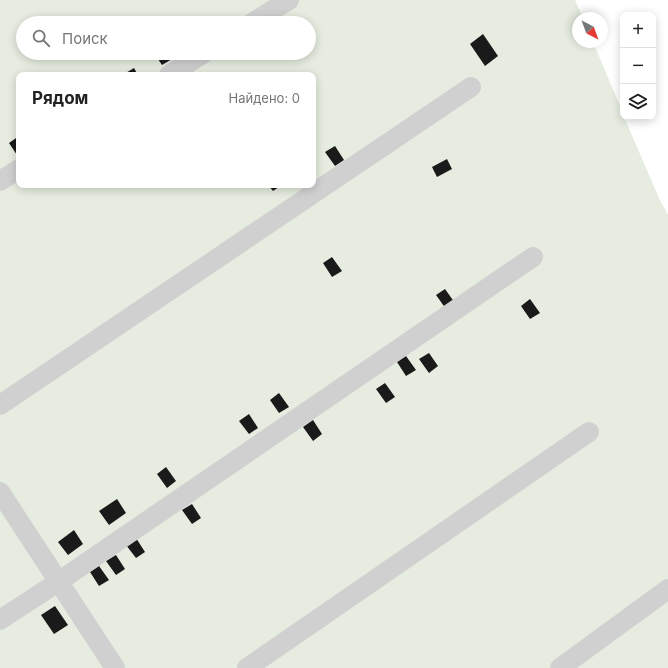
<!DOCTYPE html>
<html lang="ru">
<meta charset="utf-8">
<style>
:root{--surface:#fff;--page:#f2f2f2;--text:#222;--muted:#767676;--line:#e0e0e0}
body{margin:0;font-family:Inter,sans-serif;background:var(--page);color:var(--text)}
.controls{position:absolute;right:12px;top:12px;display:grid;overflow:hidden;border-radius:8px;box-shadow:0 2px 10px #0003}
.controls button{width:36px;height:36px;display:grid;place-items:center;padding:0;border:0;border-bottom:1px solid var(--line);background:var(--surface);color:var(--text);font:20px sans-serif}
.compass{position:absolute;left:572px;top:12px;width:36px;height:36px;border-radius:50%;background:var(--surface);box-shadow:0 2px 10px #0003;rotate:139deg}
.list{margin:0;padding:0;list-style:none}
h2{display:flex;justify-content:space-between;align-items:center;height:52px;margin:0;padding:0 16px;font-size:17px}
h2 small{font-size:13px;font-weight:400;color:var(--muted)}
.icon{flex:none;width:22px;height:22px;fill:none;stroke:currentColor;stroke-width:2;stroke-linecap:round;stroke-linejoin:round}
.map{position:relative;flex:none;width:668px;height:668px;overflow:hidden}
.search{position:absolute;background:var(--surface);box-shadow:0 2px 10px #0003;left:16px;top:16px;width:300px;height:44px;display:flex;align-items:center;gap:10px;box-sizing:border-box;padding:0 14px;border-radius:22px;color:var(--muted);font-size:15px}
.panel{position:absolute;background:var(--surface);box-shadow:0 2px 10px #0003;left:16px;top:72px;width:300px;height:116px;border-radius:8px}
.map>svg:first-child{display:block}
.green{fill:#e6ecdf;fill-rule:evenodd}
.building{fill:#1a1a1a}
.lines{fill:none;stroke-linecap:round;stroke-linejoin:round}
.minor{stroke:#d0d0d0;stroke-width:20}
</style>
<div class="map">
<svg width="668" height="668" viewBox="0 0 668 668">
<rect width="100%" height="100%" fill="#fff"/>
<!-- green -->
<path class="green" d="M 0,0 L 575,0 L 583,18 L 578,18 L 578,42 L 593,42 L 623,113 L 623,117 L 624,117 L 659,198 L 668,215 L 668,668 L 0,668 ZM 23,23 L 309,23 L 309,53 L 23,53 ZM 19,75 L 313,75 L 313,185 L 19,185 Z"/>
<!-- building -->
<path class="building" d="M 483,34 L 498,56 L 485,66 L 470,44 Z
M 154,53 L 168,53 L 172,59 L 162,65 Z
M 134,68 L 138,75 L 125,75 L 124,74 Z
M 19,136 L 19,158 L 9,143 Z
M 335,146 L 344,160 L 335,166 L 325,152 Z
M 447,159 L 452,169 L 437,177 L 432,167 Z
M 268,185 L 282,185 L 273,191 Z
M 332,257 L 342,271 L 332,277 L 323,263 Z
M 445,289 L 455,303 L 446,309 L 436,295 Z
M 530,299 L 540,313 L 530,319 L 521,306 Z
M 429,353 L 438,366 L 429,373 L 419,359 Z
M 406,356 L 416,370 L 406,376 L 397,362 Z
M 385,383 L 395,397 L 386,403 L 376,389 Z
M 279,393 L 289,407 L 279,413 L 270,400 Z
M 249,414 L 258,428 L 249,434 L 239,421 Z
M 313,420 L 322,434 L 313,441 L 303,427 Z
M 166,467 L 176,481 L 167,488 L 157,474 Z
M 117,499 L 126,513 L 109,525 L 99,511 Z
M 192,504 L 201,518 L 192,524 L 182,510 Z
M 74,530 L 83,544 L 68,555 L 58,542 Z
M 136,538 L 145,552 L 136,558 L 126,545 Z
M 116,555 L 125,569 L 116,575 L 106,561 Z
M 99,566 L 109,580 L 99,586 L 90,572 Z
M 55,606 L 68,625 L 54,634 L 41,615 Z"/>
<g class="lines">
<!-- minor -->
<path class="minor" d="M 252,23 L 289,0
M 169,75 L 204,53
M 0,181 L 19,169
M 0,405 L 471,87
M 0,492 L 115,668
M 0,620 L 58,582 L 533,257
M 247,668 L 589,432
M 560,668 L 668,589"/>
</g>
</svg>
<div class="controls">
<button>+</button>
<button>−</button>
<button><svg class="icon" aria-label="layers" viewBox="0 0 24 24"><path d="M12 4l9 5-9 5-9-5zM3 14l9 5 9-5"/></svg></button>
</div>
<svg class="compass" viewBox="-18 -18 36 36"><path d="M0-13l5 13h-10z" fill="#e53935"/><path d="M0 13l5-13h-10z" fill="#767676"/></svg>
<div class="search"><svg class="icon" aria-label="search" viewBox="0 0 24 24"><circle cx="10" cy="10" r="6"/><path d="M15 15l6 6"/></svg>Поиск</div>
<section class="panel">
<h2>Рядом<small>Найдено: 0</small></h2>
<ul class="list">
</ul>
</section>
</div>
